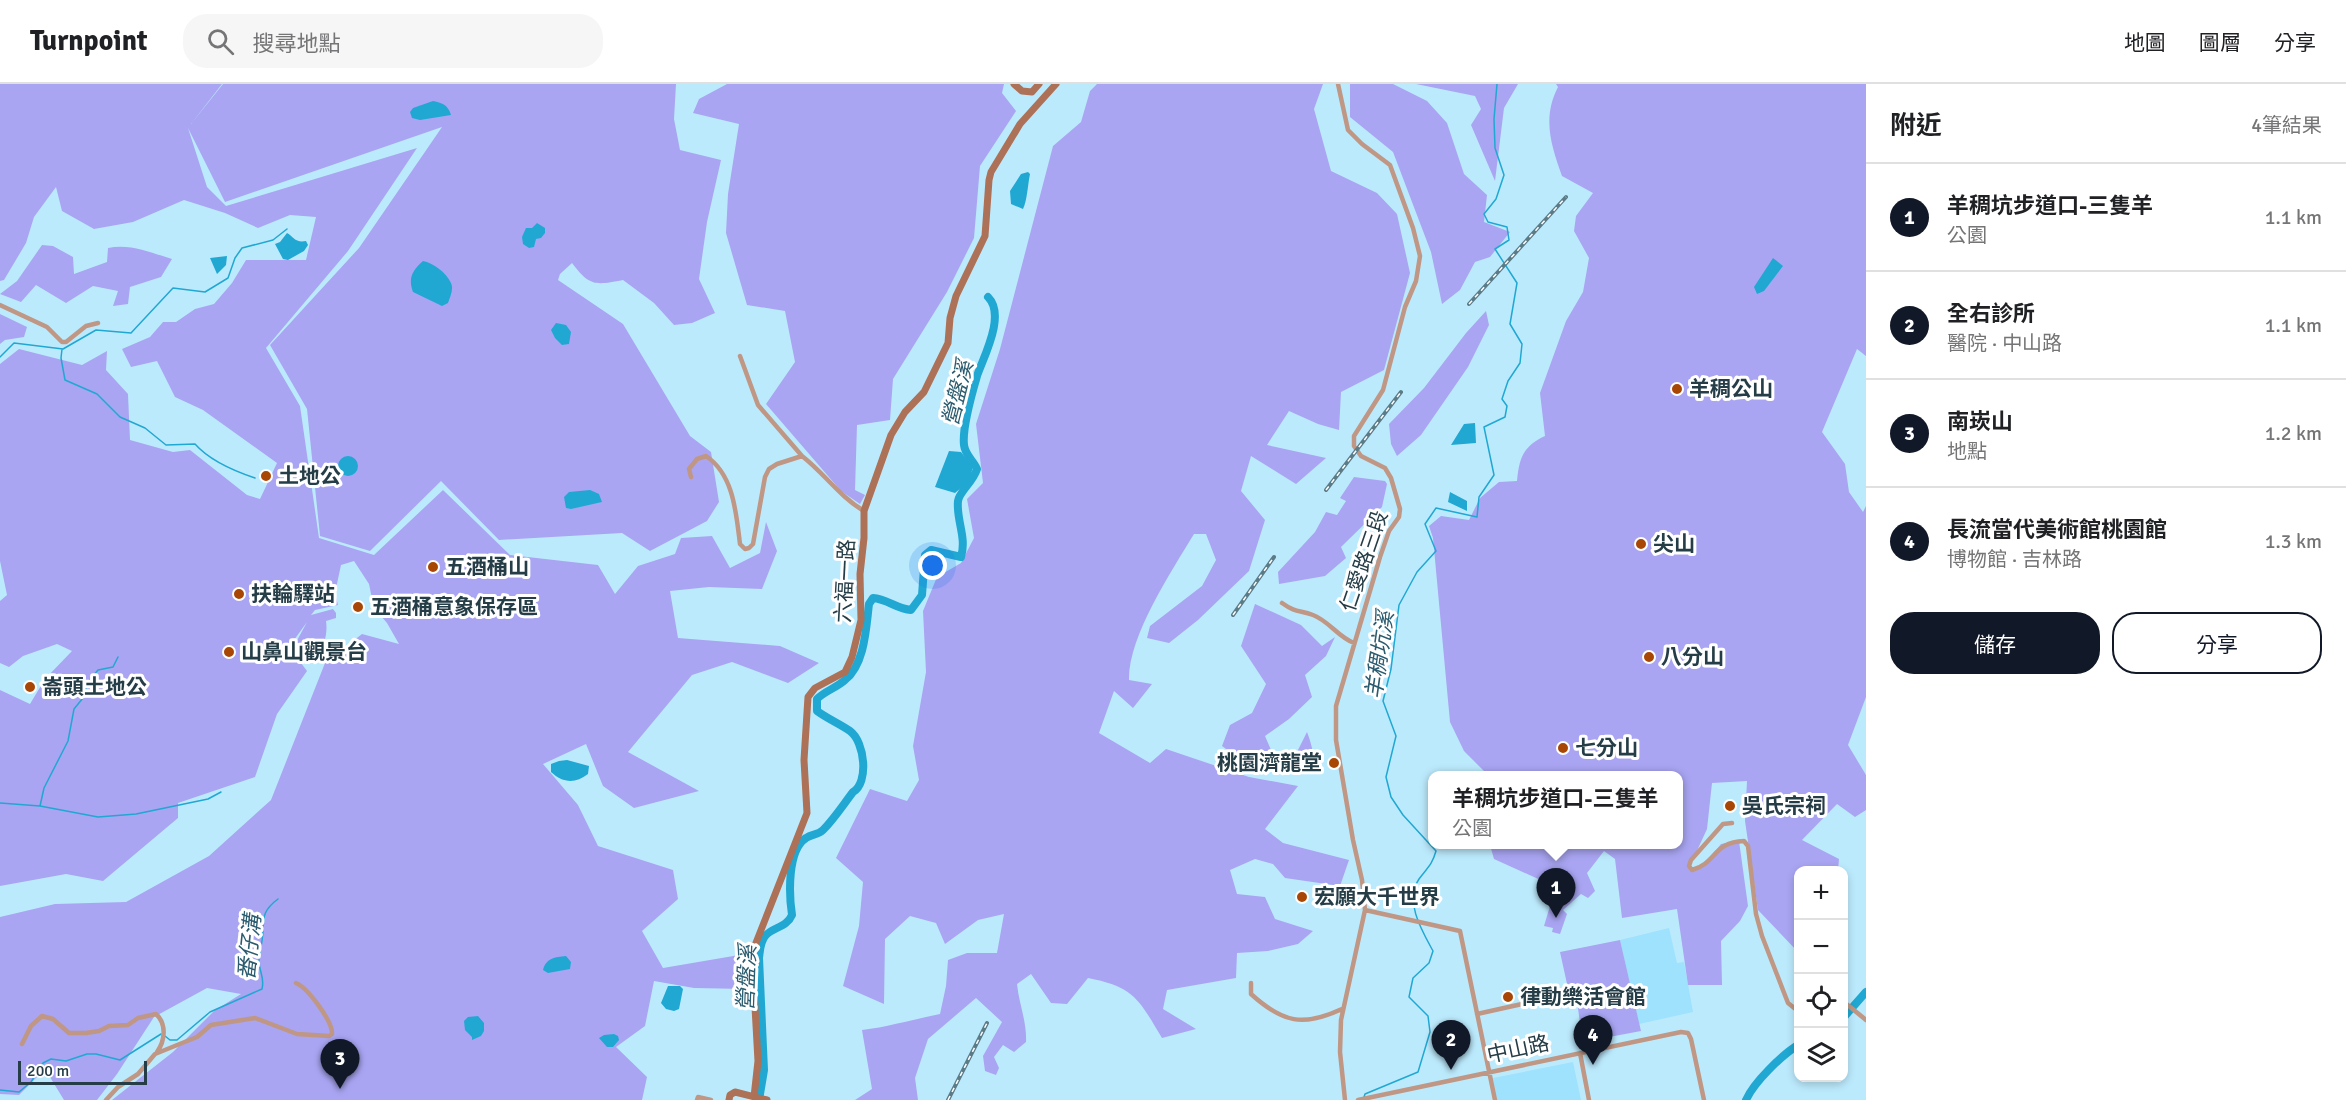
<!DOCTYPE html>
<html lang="zh-TW">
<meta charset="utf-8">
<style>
:root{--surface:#fff;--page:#f6f6f6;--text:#202124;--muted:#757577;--line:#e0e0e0;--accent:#111827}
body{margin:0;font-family:Signika,"Noto Sans TC",sans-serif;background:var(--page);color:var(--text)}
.controls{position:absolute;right:18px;bottom:18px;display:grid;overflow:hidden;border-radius:12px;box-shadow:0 3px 9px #0003}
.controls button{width:54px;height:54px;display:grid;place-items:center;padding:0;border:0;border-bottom:2px solid var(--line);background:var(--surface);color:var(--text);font:30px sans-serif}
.scale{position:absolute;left:18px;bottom:15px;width:129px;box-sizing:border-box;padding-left:6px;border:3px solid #253d46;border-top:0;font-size:16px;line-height:21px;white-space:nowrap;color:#253d46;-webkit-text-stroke:4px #fff;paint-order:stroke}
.you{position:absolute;left:933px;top:482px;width:21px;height:21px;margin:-15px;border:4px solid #fff;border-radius:50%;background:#1a73e8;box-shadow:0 0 0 9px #1a73e833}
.badge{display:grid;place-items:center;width:39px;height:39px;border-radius:50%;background:var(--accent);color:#fff;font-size:20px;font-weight:700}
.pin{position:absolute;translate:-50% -50px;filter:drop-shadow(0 2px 3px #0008)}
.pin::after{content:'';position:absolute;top:32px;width:21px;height:18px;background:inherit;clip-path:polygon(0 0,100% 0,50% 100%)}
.popup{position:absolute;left:1428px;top:687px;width:255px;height:78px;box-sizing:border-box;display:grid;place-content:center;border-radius:12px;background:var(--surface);filter:drop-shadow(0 2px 4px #0005);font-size:20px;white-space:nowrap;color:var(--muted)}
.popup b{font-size:22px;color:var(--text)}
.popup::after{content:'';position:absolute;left:50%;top:100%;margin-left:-12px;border:12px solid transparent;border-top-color:var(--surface)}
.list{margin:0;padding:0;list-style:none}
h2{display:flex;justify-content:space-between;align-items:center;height:78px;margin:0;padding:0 24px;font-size:26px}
h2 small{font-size:20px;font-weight:400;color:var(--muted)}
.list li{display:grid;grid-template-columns:39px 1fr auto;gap:18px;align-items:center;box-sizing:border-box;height:108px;padding:0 24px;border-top:2px solid var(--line)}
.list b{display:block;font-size:22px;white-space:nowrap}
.list p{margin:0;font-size:20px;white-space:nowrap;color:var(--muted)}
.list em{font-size:20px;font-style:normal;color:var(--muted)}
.actions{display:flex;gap:12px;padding:18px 24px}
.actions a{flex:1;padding:14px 0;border:2px solid var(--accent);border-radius:24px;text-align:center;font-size:21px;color:var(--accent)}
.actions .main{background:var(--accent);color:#fff}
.icon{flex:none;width:33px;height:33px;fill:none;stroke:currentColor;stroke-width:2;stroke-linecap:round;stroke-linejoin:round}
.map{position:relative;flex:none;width:1866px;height:1016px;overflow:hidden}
header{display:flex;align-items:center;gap:36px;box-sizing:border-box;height:84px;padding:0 30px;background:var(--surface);border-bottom:2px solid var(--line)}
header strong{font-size:28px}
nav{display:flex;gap:33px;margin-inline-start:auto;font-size:21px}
.search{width:420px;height:54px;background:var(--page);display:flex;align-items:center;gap:15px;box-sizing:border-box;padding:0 21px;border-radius:24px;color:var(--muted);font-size:22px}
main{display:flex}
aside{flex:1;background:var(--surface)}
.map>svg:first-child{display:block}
.built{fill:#9ee2fe}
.green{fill:#a9a5f2}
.water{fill:#20a8d2}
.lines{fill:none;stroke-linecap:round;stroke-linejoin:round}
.stream{stroke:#20a8d2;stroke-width:1.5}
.river{stroke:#20a8d2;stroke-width:8}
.street{stroke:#bf9784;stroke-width:4.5}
.secondary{stroke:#ac7156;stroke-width:7}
.rail-casing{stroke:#5b7b87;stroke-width:4}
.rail{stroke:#fff;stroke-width:1.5;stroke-dasharray:4.5;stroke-linecap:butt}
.poi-dot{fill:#a84606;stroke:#fff;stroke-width:2}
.labels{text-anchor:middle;stroke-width:6;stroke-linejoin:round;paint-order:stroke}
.poi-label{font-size:21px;font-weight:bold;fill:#253d46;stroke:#fff;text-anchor:start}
.street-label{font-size:21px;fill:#253d46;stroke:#fff}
.water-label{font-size:22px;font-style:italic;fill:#2a5b6e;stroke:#fff}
</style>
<header>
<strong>Turnpoint</strong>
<div class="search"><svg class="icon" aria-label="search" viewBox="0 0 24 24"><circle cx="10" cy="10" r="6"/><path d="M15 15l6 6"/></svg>搜尋地點</div>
<nav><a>地圖</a><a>圖層</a><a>分享</a></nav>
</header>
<main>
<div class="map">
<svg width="1866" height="1016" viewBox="0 0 1866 1016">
<rect width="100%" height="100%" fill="#bceafd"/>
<!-- built -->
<path class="built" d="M 1669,844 L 1677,879 L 1684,878 L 1693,928 L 1639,940 L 1620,856 Z
M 1573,978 L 1581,1016 L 1497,1016 L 1493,994 Z"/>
<!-- green -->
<path class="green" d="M 0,0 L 222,0 L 191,40 L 223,0 L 676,0 L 674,35 L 680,66 L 721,76 L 707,138 L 699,195 L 715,229 L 692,239 L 674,241 L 654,219 L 623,196 C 596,201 590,203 572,179 L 560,190 L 558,196 L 623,240 L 690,352 L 711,368 L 719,418 L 707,437 L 650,467 L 622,449 L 499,456 L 441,397 L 370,467 L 320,452 L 307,325 L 270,261 L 359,164 L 442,43 L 225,118 L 188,44 L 207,103 L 226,122 L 417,64 L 348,167 L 266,264 L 300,322 L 319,454 L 374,471 L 443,406 L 510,471 L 598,481 L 615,510 L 638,482 L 675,470 L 681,454 L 712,452 L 730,484 L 760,469 L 766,438 L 777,467 L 762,505 L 709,503 L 670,507 L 678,554 L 780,562 L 819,579 L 788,599 L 732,578 L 692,591 L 628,668 L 699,707 L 634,724 L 603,702 L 586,660 L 543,680 L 578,721 L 598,762 L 673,786 L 678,815 L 642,847 L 663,884 L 745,870 L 745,905 L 694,904 L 654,897 L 645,942 L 616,963 L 647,993 L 642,1016 L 112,1016 L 173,968 L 214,927 L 241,910 L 207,904 L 154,933 L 117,990 L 97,1016 L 64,1016 L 45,985 L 19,1011 L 0,1010 L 0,833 L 55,820 L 126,818 L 209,772 L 271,716 L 325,579 L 362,550 L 399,560 L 387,539 L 374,524 L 369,500 L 354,477 L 341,481 L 335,509 L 338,521 L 315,526 L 311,531 L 333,525 L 336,529 L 336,534 L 326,537 C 328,549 324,564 316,574 L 312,568 L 305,566 L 300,569 L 294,562 L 307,538 L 289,563 L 307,587 L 277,630 L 255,693 L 178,719 L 178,734 L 103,797 L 66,790 L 0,802 L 0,606 L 30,620 L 45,595 L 72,567 L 57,560 L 23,572 L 9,583 L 0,579 L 0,517 L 7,511 L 0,477 L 0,280 L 19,265 L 82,281 L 107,267 L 106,286 L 128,310 L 130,356 L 173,368 L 190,366 L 247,411 L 260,415 L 277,379 L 203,326 L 175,313 L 157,277 L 131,283 L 122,265 L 150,253 L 163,238 L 176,238 L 195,225 L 214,220 L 232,199 L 246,176 L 306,176 L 316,133 L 290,131 L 258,144 L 225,129 L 184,116 L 133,138 L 94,145 L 62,127 L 56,103 L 34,133 L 26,159 L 4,196 L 0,197 Z
M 727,0 L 1004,0 L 1002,9 L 1016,27 L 980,82 L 974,154 L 947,208 L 893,295 L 890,336 L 857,341 L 855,406 L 865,411 L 860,420 L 841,407 L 766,320 L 795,278 L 785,227 L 747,221 L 726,149 L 728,110 L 739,40 L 693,29 L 699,15 Z
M 1097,0 L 1323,0 L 1314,25 L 1331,87 L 1377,109 L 1397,130 L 1410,189 L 1384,286 L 1341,308 L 1339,346 L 1318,340 L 1289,327 L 1267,361 L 1326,374 L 1296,400 L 1251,372 L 1241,407 L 1265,436 L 1249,487 L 1198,536 L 1169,559 L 1147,554 L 1150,542 L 1202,502 L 1216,476 L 1206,450 L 1194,450 C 1171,488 1128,553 1129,596 L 1152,600 L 1133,624 L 1114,607 L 1099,649 L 1150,679 L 1166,665 L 1249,693 L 1298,702 L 1265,745 L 1283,759 L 1349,776 L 1340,802 L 1285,794 L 1273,780 L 1255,775 L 1230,786 L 1237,810 L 1265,813 L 1275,835 L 1313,847 L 1298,860 L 1268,867 L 1237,869 L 1236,894 L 1167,906 L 1163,925 L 1196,945 L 1162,954 C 1139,916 1135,903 1088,894 L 1067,920 L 1051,919 L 1031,890 L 1017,900 C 1019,920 1027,938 1026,958 L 1014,968 L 1003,961 L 994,973 L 999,984 L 996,991 L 985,987 L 983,972 L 1002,938 L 976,914 L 928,955 L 915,994 L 918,1016 L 855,1016 L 872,1005 L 862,946 C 888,943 914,935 940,930 L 946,902 L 948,876 L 967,869 L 997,869 L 1004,830 L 978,836 L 945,860 L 936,839 L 910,832 L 885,855 L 884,920 L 843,902 L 859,842 L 863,798 L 836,774 L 870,705 L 907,717 L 919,696 L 913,662 L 926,588 L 923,527 L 937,493 L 961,479 L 974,454 L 967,415 L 983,399 L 976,340 L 1000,265 L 1053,62 L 1081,38 L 1090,7 Z
M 1350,0 L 1393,0 L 1427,17 L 1447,39 L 1464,90 L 1487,111 L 1484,138 L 1510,148 L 1490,173 L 1475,178 L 1460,206 L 1442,220 L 1431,168 L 1393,68 L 1350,33 Z
M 1416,0 L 1518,0 L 1504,24 L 1495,97 L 1471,41 L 1481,25 L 1475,12 Z
M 1556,0 L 1866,0 L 1866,272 L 1857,265 L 1822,348 L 1845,380 L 1849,408 L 1863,428 L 1866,422 L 1866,613 L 1848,661 L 1866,691 L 1866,726 L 1855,733 L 1837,720 L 1802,756 L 1839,775 L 1838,786 L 1798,786 L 1798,868 L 1758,826 L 1745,737 L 1747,697 L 1712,699 L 1707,745 L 1689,784 L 1702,783 L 1721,760 L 1739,757 L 1748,822 L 1740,837 L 1721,857 L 1722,901 L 1688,901 L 1677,825 L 1622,834 L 1615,775 L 1604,767 L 1587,789 L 1595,807 L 1588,814 L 1581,810 L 1563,826 L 1567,830 L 1560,850 L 1552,848 L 1553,844 L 1544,842 L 1550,822 L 1558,823 L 1545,798 L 1494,775 L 1490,761 L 1679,760 L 1679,692 L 1504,692 L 1503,690 L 1486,689 L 1464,667 L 1450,638 L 1433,454 L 1429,442 L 1441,432 L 1469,436 L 1480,414 L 1499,398 L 1517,397 C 1519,375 1523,362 1545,352 L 1540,309 L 1566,237 L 1583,208 L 1589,174 L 1574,147 L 1576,132 L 1593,109 L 1562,92 C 1551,61 1542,34 1558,3 Z
M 42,161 L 53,162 L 73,173 L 74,190 L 107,178 L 108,164 C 130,159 152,169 172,175 L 161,193 L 130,203 L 128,220 L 113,222 L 118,207 L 93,202 L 66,219 L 36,201 L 21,218 L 0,210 L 17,197 Z
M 1486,227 L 1489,241 L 1468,283 L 1421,351 L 1397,372 L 1391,360 L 1389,340 L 1424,304 L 1466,249 Z
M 0,230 L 27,243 L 24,253 L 5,256 L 0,260 Z
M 1354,393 L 1385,397 L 1387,400 L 1382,423 L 1341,463 L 1346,474 L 1325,492 L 1279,500 L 1278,488 L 1315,448 L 1326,428 L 1337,431 L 1346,417 L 1340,414 Z
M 1255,520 L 1301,541 L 1322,562 L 1335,553 L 1326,572 L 1305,591 L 1312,613 L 1289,635 L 1265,652 L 1274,673 L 1304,685 L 1298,666 L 1307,648 C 1314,665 1312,676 1323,690 L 1291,690 L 1245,679 L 1222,662 L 1230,641 L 1252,629 L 1266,600 L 1241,562 Z
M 1620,856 L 1641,947 L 1588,957 L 1580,939 L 1577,917 L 1571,918 L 1560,868 Z"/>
<!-- water -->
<path class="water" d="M 433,17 C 443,19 448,21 451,31 L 420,36 L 412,34 L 410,28 L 413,24 Z
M 1028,88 L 1030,90 C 1028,99 1027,118 1023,125 L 1011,120 L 1010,107 L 1021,90 Z
M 537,139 L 545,144 L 545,149 L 541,154 L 536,155 L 534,163 L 529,164 L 523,160 L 522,153 L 526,144 L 532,144 Z
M 287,149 C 294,153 295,159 306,157 L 308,161 L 304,167 L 288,176 L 283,175 L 275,160 L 280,158 Z
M 227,172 L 226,181 L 217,190 L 210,174 Z
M 1773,174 L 1783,182 L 1764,207 L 1757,210 L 1754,203 Z
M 423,177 C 433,179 446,188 451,199 C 454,205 450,213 448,219 L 442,222 L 413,208 C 408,194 412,187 423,177 Z
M 556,239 L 566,241 L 571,248 L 569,260 L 562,261 L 555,254 L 551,246 Z
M 1475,339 L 1476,359 L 1451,361 L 1464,340 Z
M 949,367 L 961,368 L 973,383 L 969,397 L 955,409 L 935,403 Z
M338 382a10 10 0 1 1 20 0a10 10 0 1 1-20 0Z
M 590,406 L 599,410 L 602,418 L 571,425 L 566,424 L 564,413 L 569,408 Z
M 1450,408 L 1467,417 L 1467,427 L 1448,418 Z
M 567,676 L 589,682 L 588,690 C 575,700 563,699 551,688 L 551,680 L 559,677 Z
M 566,872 L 571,878 L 570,885 L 548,889 L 543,886 C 546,874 555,873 566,872 Z
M 668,902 L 680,902 L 683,905 L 679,925 L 674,927 L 666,925 L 661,919 Z
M 478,932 L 484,939 L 484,947 L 481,952 L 472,956 L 472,953 L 465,946 L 464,937 L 468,933 Z
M 614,950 L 618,952 L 619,956 L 613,963 L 607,963 L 599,954 L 604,951 Z"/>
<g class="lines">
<!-- stream -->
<path class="stream" d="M 62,265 L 61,274 L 65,296 L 97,310 L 120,333 L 145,344 L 166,361 L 195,360 C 210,377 234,387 255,394
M 0,273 L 14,259 L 63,265 L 96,246 L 131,249 L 173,204 L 205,208 L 228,194 L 235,174 L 242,164 L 273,156 L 287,145
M 0,719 L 40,722 L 98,733 L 136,730 L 208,715 L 221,708
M 40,722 L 44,704 L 68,657 L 74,625 L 83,614 L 88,598 L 98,586 L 113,583 L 118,573
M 165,952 L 170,956 L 177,956 L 210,928 L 262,905 C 265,893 259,888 259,877 C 259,871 261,863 262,857 C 265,837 259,829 278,815
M 0,1006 L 19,1008 L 31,998 L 43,979 L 51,975 L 66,977 L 87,970 L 96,970 L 120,976 L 161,950
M 1364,1013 L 1365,1010 L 1418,988 L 1430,948 L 1428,932 L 1409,913 L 1413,894 L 1429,879 L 1433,867 C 1422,847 1404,817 1419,795 C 1428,783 1432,781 1436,767 L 1403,731 L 1391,713 L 1386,693 L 1396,652 L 1383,617 L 1391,585 L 1399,521 L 1417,488 L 1436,467 L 1425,440 L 1436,424 L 1477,433 L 1479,413 L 1494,391 L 1484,343 L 1505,333 L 1507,322 L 1502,315 L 1508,297 L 1520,279 L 1522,260 L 1510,240 L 1517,199 L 1495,165 L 1509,156 L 1507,143 L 1488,138 L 1484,130 L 1496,115 L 1504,91 L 1495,64 L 1494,35 L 1497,0"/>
<!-- river -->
<path class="river" d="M 1844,933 L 1866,908
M 759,1016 L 764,986 L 759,874 C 760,867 760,857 766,851 C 774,843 787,843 792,831 C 789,811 787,766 806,754 C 812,750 818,751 823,746 C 834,735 843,721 853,708 C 869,699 865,658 850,647 C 840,640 828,635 817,627 L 817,615 C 825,607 836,604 845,596 C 865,580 866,544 869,520 L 873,514 C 887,515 897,525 911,526 L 922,511 L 925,471 L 931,466 L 961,473 C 967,453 956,436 958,417 C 959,408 973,398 977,385 C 973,376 965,371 964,361 C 962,344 972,309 977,292 C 984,272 1006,231 988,213
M 1746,1016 C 1754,998 1782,971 1798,961"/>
<!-- street -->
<path class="street" d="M 1338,0 L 1348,46 L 1362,60 L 1390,81 L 1413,144 L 1420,172 L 1416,197 L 1405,223 L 1383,306 L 1354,352 L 1354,362 L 1361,372 L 1385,384 L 1391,394 L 1400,425 L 1399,433 L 1389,447 L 1380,473 L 1336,622 L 1336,656 L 1353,756 L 1362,796 L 1365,826 L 1341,936 L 1340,968 L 1345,1016
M 0,221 L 47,243 L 62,258 L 66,258 L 86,242 L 98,239
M 740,272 L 758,321 L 802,372
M 691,393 L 689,385 L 697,375 L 706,372 C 734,391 736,429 740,460 L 745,465 L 749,464 L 753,460 L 765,393 L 769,385 L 777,380 L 802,372 C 825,390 839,412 864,427
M 1282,519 C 1296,529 1299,526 1313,531 C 1329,537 1338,553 1354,559
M 1732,739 L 1723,740 L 1691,776 L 1689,782 L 1692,786 C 1717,779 1713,758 1744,757 L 1748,762 L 1756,830 L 1762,852 L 1788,919 L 1798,927
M 1365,826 L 1460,847 L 1495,1016
M 1251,899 L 1251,910 C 1283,939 1303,943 1342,925
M 1844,918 L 1866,936
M 1477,930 L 1567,910
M 22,960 L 31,942 L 42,932 L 53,935 L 69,949 L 86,949 L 99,947 L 109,942 L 128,941 L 138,934 L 156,930 C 167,940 165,957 157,968
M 1580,969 L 1589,1016
M 106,1016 L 118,1003 L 138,990 L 155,970 L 197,953 L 211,941 L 255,934 L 297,950 L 329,952 L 332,950 C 333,938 308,904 296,899
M 697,1016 L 698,1013 L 711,1016
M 1358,1016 L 1681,948 L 1688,949 L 1691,955 L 1704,1016"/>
<!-- secondary -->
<path class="secondary" d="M 1014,0 L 1022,7 L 1032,8 L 1039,0
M 754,1013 L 758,977 L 752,869 L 807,729 L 804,676 L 808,613 L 815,604 L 845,588 L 852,573 L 861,536 L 860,490 L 864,454 L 864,427 L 891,351 L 905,328 L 924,308 L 948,259 L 950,234 L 956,212 L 985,152 L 989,96 L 991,88 L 1020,40 L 1056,0
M 729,1016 L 730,1011 L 735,1008 L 767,1016"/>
<!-- rail casing -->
<g class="rail-casing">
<path id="rail" d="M 1469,220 L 1566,113
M 1326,406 L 1401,308
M 1233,531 L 1274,473
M 948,1016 L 987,939"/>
</g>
<!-- rail -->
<use href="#rail" class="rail"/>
</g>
<!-- markers -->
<g class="poi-dot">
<circle cx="1677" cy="305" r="6"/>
<circle cx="266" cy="392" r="6"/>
<circle cx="1641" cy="460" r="6"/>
<circle cx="433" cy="483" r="6"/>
<circle cx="239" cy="510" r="6"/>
<circle cx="358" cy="523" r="6"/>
<circle cx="229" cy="568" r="6"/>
<circle cx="1649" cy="573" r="6"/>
<circle cx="30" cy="603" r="6"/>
<circle cx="1563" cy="664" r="6"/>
<circle cx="1334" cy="679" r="6"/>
<circle cx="1730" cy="722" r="6"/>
<circle cx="1302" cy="813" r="6"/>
<circle cx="1508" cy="913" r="6"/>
</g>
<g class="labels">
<!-- poi labels -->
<g class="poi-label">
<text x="1689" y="312">羊稠公山</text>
<text x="278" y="399">土地公</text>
<text x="1653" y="467">尖山</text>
<text x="445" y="490">五酒桶山</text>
<text x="251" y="517">扶輪驛站</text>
<text x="370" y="530">五酒桶意象保存區</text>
<text x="241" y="575">山鼻山觀景台</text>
<text x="1661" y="580">八分山</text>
<text x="42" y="610">崙頭土地公</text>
<text x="1575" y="671">七分山</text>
<text x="1322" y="686" text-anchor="end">桃園濟龍堂</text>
<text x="1742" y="729">吳氏宗祠</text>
<text x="1314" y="820">宏願大千世界</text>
<text x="1520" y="920">律動樂活會館</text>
</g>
<!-- street labels -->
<g class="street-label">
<text transform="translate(1364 477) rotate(-71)" y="7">仁愛路三段</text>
<text transform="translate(845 497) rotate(-87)" y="7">六福一路</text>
<text transform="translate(1518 965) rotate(-12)" y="7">中山路</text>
</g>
<!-- water labels -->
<g class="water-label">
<text transform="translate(957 309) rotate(-76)" y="8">營盤溪</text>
<text transform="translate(1379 571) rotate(-82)" y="8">羊稠坑溪</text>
<text transform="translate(249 863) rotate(-84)" y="8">番仔溝</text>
<text transform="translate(746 894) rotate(-88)" y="8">營盤溪</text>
</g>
</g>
</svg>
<div class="controls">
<button>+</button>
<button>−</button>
<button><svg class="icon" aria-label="locate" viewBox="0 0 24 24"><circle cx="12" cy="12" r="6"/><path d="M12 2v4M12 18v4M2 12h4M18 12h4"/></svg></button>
<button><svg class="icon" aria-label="layers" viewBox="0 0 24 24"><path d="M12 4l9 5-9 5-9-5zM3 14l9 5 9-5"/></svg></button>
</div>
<div class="scale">200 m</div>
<div class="you"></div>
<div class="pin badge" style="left:1556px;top:834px">1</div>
<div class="popup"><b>羊稠坑步道口-三隻羊</b>公園</div>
<div class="pin badge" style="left:1451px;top:986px">2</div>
<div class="pin badge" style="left:340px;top:1005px">3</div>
<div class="pin badge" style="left:1593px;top:981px">4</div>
</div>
<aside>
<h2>附近<small>4筆結果</small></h2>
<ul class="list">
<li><span class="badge">1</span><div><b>羊稠坑步道口-三隻羊</b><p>公園</p></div><em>1.1 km</em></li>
<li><span class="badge">2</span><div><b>全右診所</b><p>醫院 · 中山路</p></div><em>1.1 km</em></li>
<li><span class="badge">3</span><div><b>南崁山</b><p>地點</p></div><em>1.2 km</em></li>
<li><span class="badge">4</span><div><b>長流當代美術館桃園館</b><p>博物館 · 吉林路</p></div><em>1.3 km</em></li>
</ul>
<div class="actions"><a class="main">儲存</a><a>分享</a></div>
</aside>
</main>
